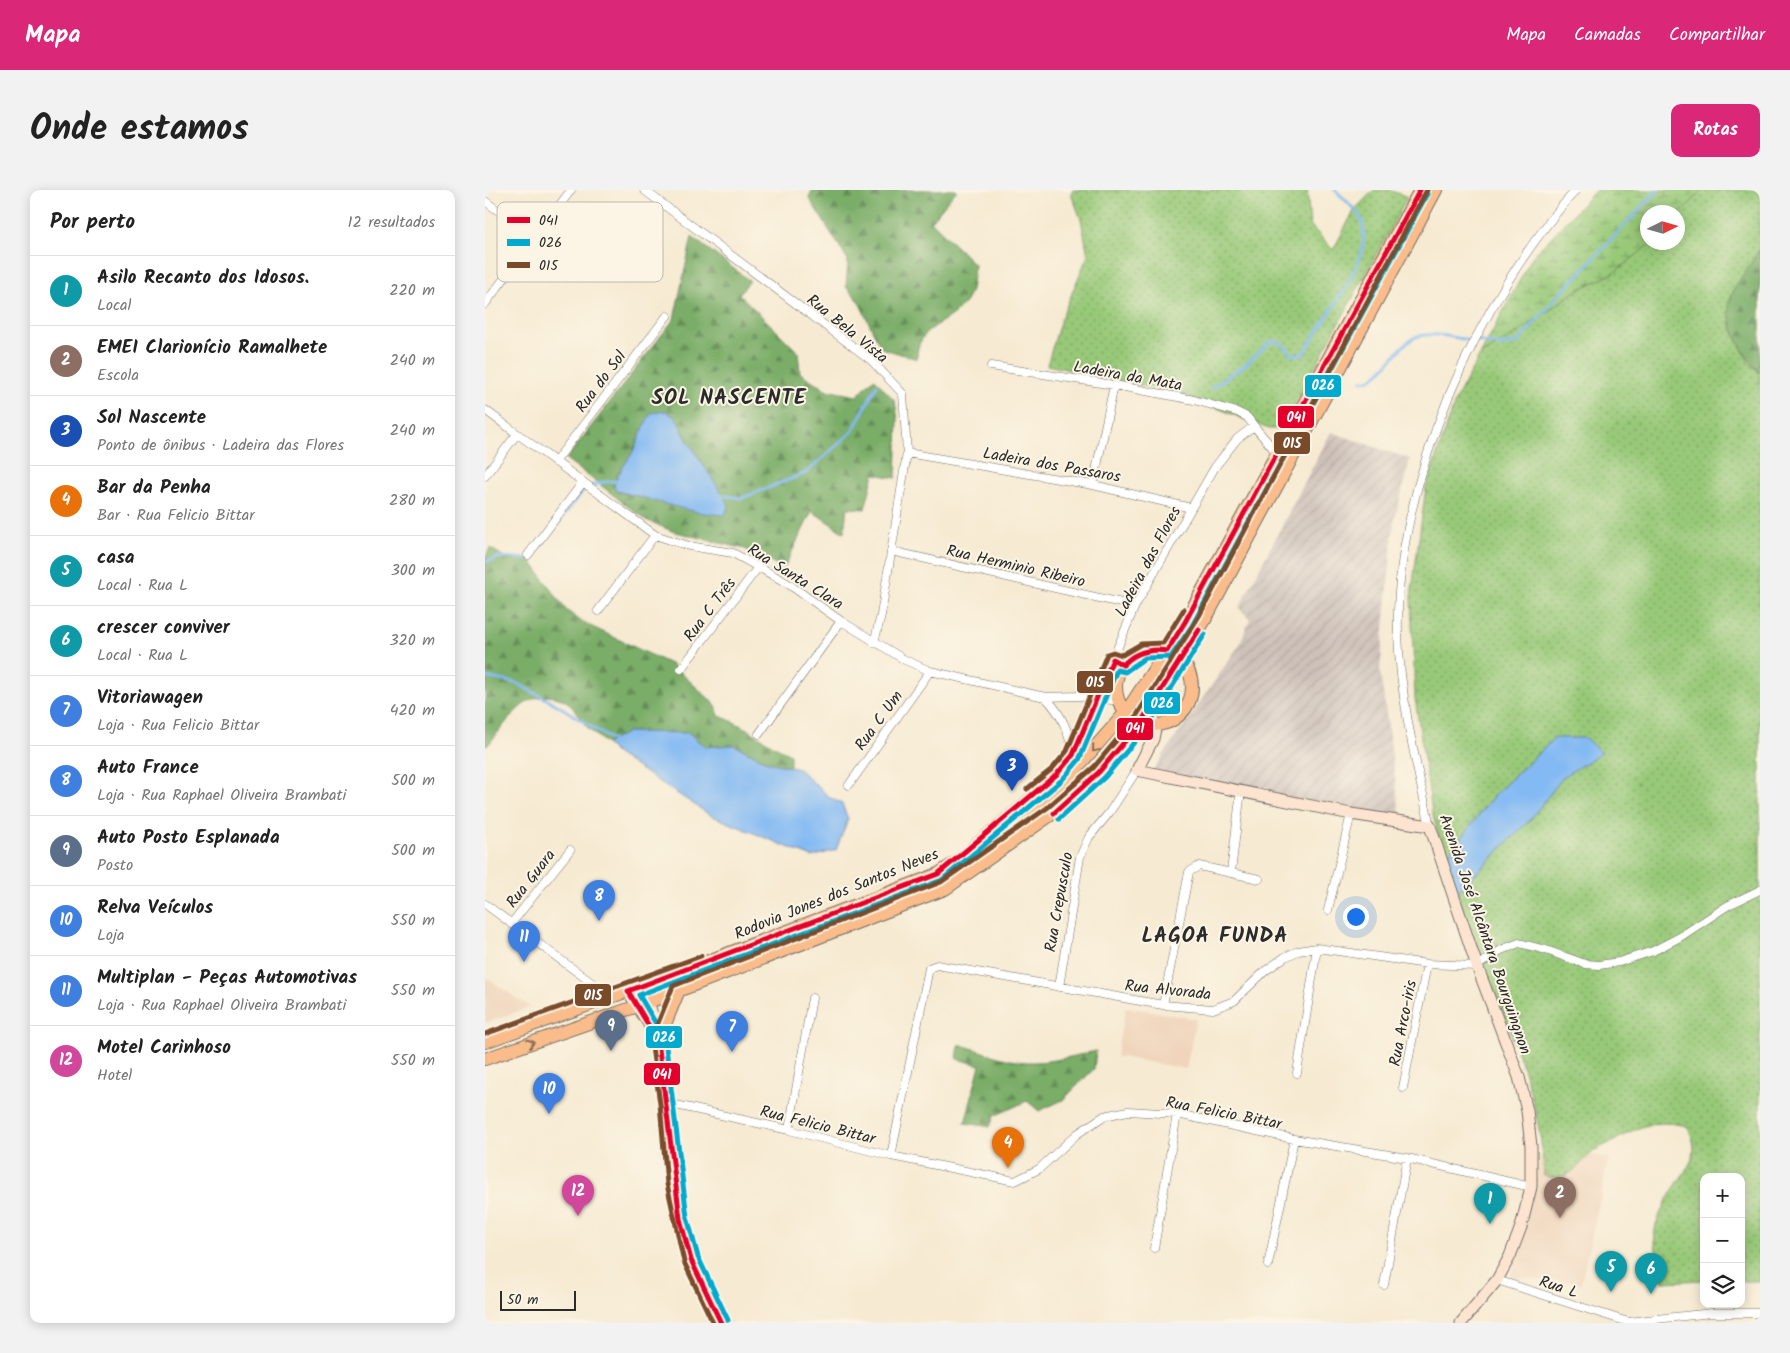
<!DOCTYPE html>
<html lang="pt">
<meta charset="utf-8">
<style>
:root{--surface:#fff;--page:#f2f2f2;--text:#222;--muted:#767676;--line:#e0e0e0;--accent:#db2777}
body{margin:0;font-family:Kalam,sans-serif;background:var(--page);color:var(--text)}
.controls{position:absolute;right:15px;bottom:15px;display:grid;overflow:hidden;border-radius:10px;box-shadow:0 2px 12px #0003}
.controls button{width:45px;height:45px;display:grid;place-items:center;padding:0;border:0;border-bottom:1px solid var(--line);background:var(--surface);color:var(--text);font:25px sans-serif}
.compass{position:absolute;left:1155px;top:15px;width:45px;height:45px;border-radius:50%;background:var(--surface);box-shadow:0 2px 12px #0003;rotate:85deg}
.scale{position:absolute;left:15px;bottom:12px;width:76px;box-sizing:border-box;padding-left:5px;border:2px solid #2b2b2b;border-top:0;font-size:14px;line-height:18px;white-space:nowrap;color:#2b2b2b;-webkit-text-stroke:4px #fcf5e5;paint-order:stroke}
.you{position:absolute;left:870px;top:726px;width:18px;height:18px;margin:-12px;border:4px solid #fff;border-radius:50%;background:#1a73e8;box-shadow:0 0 0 8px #1a73e833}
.badge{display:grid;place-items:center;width:32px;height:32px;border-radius:50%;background:var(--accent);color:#fff;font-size:16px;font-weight:700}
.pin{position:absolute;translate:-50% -41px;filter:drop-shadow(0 1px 2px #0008)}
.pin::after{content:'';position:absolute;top:26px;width:18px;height:15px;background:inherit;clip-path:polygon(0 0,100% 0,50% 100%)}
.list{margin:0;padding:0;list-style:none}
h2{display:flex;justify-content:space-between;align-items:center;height:65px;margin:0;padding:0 20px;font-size:21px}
h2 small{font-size:16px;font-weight:400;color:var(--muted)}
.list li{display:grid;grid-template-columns:32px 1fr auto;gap:15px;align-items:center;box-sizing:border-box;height:70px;padding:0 20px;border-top:1px solid var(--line)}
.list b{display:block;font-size:19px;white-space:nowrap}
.list p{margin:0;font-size:16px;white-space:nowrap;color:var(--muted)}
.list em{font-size:16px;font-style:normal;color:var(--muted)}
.icon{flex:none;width:28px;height:28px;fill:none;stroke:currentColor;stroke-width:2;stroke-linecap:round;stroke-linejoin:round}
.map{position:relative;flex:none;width:1275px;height:1133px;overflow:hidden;border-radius:10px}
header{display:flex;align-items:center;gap:30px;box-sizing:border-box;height:70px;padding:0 25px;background:var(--accent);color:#fff}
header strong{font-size:24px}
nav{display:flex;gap:28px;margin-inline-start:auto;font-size:18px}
.intro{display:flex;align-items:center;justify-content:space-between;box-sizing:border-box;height:120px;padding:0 30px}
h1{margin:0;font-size:35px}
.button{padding:12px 22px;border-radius:10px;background:var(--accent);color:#fff;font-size:18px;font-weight:700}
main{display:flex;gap:30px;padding:0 30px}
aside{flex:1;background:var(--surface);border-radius:10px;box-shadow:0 2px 12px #0003}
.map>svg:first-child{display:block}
.built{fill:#f0d5bc}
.industrial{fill:url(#industrial-furrows)}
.green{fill:url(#green-dots);stroke:#627a52}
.forest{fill:url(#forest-firs);stroke:#526c4a;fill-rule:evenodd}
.wetland{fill:url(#wetland-marsh);stroke:#627a52}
.water{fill:#84baf3;stroke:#58728f}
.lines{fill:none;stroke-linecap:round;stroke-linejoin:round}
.stream{stroke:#84baf3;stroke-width:3}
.street-casing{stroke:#726e65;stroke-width:9}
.secondary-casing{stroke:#726e65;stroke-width:13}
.primary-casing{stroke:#726e65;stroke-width:14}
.street{stroke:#fff;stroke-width:8}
.secondary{stroke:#fde4d1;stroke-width:11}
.primary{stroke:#fabc8b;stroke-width:12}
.bus-1-casing{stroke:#fcf5e5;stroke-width:9}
.bus-2-casing{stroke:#fcf5e5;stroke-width:9}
.bus-3-casing{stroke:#fcf5e5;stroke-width:9}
.bus-1{stroke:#e4002b;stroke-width:5}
.bus-2{stroke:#00a9ce;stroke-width:5}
.bus-3{stroke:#7a4b2a;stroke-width:5}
.oneway{stroke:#886c56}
.labels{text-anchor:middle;stroke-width:4;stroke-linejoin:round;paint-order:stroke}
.street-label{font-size:16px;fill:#2b2b2b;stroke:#fcf5e5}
.district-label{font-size:21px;font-weight:bold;letter-spacing:1px;fill:#2b2b2b;stroke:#fcf5e5}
.key{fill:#fcf5e5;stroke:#bdb8ad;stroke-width:1}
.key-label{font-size:14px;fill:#2b2b2b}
.line-badge{stroke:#fcf5e5;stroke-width:2}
.badge-label{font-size:14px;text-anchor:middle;font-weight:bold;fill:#fff}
</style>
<header>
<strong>Mapa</strong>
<nav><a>Mapa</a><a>Camadas</a><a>Compartilhar</a></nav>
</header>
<div class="intro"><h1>Onde estamos</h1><a class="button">Rotas</a></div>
<main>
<aside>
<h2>Por perto<small>12 resultados</small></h2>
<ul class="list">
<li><span class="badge" style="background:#0f9aa8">1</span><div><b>Asilo Recanto dos Idosos.</b><p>Local</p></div><em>220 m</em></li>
<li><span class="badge" style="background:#8d6e63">2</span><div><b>EMEI Clarionício Ramalhete</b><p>Escola</p></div><em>240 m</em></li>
<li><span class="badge" style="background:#1a4fb4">3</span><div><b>Sol Nascente</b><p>Ponto de ônibus · Ladeira das Flores</p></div><em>240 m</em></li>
<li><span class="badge" style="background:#e8710a">4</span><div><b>Bar da Penha</b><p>Bar · Rua Felicio Bittar</p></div><em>280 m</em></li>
<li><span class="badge" style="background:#0f9aa8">5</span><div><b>casa</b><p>Local · Rua L</p></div><em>300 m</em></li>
<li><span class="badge" style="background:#0f9aa8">6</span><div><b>crescer conviver</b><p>Local · Rua L</p></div><em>320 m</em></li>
<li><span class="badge" style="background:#3f7fe0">7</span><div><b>Vitoriawagen</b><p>Loja · Rua Felicio Bittar</p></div><em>420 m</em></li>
<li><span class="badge" style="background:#3f7fe0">8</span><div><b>Auto France</b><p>Loja · Rua Raphael Oliveira Brambati</p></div><em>500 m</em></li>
<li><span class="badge" style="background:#5c6f8a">9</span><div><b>Auto Posto Esplanada</b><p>Posto</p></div><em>500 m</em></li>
<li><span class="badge" style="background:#3f7fe0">10</span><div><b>Relva Veículos</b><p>Loja</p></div><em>550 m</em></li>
<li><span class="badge" style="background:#3f7fe0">11</span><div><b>Multiplan - Peças Automotivas</b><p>Loja · Rua Raphael Oliveira Brambati</p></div><em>550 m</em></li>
<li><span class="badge" style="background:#d1479c">12</span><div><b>Motel Carinhoso</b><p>Hotel</p></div><em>550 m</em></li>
</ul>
</aside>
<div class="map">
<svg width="1275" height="1133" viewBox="0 0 1275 1133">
<defs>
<pattern id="industrial-furrows" width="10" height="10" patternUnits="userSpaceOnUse" patternTransform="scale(1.25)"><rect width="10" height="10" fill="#cec1b9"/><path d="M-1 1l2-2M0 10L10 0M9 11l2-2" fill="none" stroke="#b1a69f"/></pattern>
<pattern id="green-dots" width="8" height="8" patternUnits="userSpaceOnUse" patternTransform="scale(1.25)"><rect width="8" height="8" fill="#98c978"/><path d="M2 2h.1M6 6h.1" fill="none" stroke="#7ca363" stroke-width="1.8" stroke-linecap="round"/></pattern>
<pattern id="forest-firs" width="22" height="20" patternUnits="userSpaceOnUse" patternTransform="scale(1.25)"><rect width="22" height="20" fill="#7aad68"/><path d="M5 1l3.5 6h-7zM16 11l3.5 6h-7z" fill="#648d56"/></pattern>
<pattern id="wetland-marsh" width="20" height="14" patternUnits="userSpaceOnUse" patternTransform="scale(1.25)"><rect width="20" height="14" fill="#98c978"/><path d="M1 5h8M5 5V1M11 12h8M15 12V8" fill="none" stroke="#7ca363"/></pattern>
</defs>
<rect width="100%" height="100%" fill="#fcf5e5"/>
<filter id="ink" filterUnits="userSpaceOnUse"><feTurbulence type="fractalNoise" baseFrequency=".02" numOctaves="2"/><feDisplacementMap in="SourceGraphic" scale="10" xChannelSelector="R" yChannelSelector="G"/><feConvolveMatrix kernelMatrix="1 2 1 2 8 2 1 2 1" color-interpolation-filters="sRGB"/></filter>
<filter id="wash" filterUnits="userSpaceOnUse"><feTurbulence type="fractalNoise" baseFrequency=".0096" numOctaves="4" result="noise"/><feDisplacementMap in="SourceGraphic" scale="20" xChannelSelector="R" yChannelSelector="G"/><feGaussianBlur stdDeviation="1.12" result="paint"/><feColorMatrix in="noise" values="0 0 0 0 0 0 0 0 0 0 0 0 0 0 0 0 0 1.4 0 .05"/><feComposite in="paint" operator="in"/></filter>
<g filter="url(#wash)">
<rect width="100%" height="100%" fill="#f6ead2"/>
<!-- built -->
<path class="built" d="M 0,787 L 45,817 L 0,833 Z
M 641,817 L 711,829 L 701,879 L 631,866 Z
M 1058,957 L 1124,968 L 1096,1093 L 1025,1087 Z"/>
<!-- industrial -->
<path class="industrial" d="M 846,242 L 925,269 L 909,332 L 895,481 L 917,637 L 664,586 L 755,454 L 765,429 L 754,418 Z"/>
<!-- green -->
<path class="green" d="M 588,0 L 822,0 L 825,35 L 848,60 L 870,19 L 889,0 L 904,0 L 923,7 L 796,239 L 784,239 L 697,204 L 562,175 L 576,129 L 603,65 L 596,29 L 586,3 Z
M 1218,0 L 1275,0 L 1275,59 L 1245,110 L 1246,137 L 1264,173 L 1275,183 L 1275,1091 L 1256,1091 L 1256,987 L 1219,987 L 1219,1090 L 1178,1092 C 1175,1075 1166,1051 1171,1034 C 1176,1021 1183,1007 1191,995 C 1205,973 1217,964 1202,936 C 1170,929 1156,935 1129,951 C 1123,954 1116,956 1111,960 C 1093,972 1087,993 1059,986 C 1057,893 1001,790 972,702 L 1044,631 L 1079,586 L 1117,562 L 1070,548 L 1011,603 L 960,668 L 947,622 L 930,508 L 926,407 L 941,297 L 971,209 L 995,165 L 1031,144 L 1094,99 L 1127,84 L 1166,53 L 1192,52 L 1193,26 Z"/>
<!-- forest -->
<path class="forest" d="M 327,0 L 472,0 L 446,31 L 490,75 C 486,90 489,103 478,115 C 461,135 431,137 432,169 L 396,158 L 373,110 L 361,97 L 363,70 L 324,8 Z
M 207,47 L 265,91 L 254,104 L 313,162 L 315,183 L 342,200 L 372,206 L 389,188 L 410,211 L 413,230 L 411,288 L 389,284 L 380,319 L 362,318 L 359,343 L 327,321 L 299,378 L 260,359 L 187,341 L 161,330 L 81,269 L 189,129 ZM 191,228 L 201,248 L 172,310 L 132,302 L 131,286 L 147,264 L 156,240 Z
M 1275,59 L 1275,183 C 1260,169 1239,131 1245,110 C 1248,97 1268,71 1275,59 Z
M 5,358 L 21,368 L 45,370 L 81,420 L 97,432 L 187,475 L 231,515 L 234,526 C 259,534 281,553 305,564 L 305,577 L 283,572 L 249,555 L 220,557 L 204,543 L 143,542 L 121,554 C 115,548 107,542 101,536 C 95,529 91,520 84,514 C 80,509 76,509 70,507 C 37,501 21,535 2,556 L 0,555 L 0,368 Z
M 474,854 C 496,861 519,871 542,872 C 565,873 588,866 611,861 L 609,879 L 578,910 L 554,921 L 542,911 L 509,926 L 505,937 L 480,933 L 495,875 L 472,869 Z"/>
<!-- wetland -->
<path class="wetland" d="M 1111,0 L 1218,0 L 1193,26 L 1192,22 L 1162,22 L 1162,52 L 1166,53 L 1162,57 L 1127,84 L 1094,99 L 1031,144 L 995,165 L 1047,67 Z"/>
<!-- water -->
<path class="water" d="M 181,221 L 191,228 L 201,248 L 244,315 L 240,325 C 204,324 168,309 132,301 L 129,296 C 132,284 139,276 146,265 C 154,252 158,236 166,223 Z
M 143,542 L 204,543 L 220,557 L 249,555 L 283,572 L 314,579 L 344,607 L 357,614 L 363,629 L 351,660 L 327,667 L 225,625 L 132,564 L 121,554 Z
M 1070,548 L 1100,548 L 1117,563 L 1079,586 L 1044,631 L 972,702 L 960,668 L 1011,603 Z"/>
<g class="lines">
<!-- stream -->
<path class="stream" d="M 992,151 L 1017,156 L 1033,152 L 1071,108 L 1173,0
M 877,191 C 897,191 913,154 931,147 C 946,141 969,148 985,150
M 726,198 L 761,174 L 786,151 L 796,153 L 808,165 L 819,164 C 836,130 892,68 876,29 C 871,19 858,8 850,0
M 235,305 L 257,308 L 321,283 L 367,242 L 392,195
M 0,372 L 15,367 L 45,369 L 100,298 L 119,292 L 134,291
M 0,487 L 31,493 L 74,516 L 130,552"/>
</g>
</g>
<g filter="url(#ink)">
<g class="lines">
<!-- street casing -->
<g class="street-casing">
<path id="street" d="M 159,0 L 386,170 L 418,204 L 422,263 L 396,425 L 389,453
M 0,11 L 50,48
M 0,114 L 86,0
M 506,176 L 629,195 L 709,210 L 752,222 L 762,227 L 769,236
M 0,220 L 170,345 L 204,356 L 248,363 L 302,393 L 356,431 L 420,470 L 445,481 L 560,507 L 593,506 L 635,511
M 422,263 L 608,295 L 706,318
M 70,272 L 182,126
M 0,286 L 32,244
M 608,295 L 629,195
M 406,361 L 650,416
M 43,365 L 98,292
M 113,421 L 170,345
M 628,469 L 638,475
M 196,479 L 274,376
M 593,506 L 624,474
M 560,507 C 577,524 584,542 588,565
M 274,544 L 356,431
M 364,595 L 445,481
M 945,636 C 931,573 915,508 913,443 C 909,295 993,108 1091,0
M 486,656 L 572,584 L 588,565 L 650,416 L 730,277 L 752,249 L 769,236 L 791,262
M 746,682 L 756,600
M 0,714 L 126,807
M 843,720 L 866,624
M 26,734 L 85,660
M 574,797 L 595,667 L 604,647 L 624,623 L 652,580
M 678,815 L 704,682 L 714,676 L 774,689
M 812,883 L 832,758
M 918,898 L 942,774
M 182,913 L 304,940 L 406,966 L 530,991 L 554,979 L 592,944 L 619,926 L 643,921 L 692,924 L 809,949 L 922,968 L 1046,997
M 304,940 L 327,808
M 406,966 L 444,778 L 452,775 L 678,815 L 728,819 L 749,811 L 780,781 L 800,767 L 813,761 L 832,758 L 942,774 L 992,776 L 1016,760 L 1034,753 L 1061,760 L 1100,774 L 1114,775 L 1134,772 L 1168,761 L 1195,747 L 1242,716 L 1275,700
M 669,1058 L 692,924
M 783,1075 L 809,949
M 1012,1090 L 1143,1132 L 1227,1123 L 1275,1123
M 899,1095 L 922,968"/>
</g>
<!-- secondary casing -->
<g class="secondary-casing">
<path id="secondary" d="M 671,534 L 668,549 L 652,580 L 866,624 L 945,636 L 992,776 L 1034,887 L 1042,921 L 1046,956 L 1046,997 L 1036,1037 L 1025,1066 L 1012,1090 L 976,1133
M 157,796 C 184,858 179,928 189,994 C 196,1044 213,1088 236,1133
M 143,801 L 167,839"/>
</g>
<!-- primary casing -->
<g class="primary-casing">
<path id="primary" d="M631 497a38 38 0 1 1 76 0a38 38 0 1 1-76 0Z
M 173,851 L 194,800
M 0,852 L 157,796 L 453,684 L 561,613 L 641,522 L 700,432 L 935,0
M 0,869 L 164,812 L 460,699 L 567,624 L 614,582 L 656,532 L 720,430 L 951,0"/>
</g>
<!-- street -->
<use href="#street" class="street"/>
<!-- secondary -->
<use href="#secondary" class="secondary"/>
<!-- primary -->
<use href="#primary" class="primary"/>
<!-- bus-1 casing -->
<g class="bus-1-casing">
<path id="bus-1" d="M 569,623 L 614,582 L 656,532 L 714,440
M 236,1133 L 206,1070 L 195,1029 L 173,851 L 143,801 L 453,684 L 572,584 L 588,565 L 628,469 L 638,475 C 650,462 664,458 682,461 L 700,432 L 935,0"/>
</g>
<!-- bus-2 casing -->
<g class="bus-2-casing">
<path id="bus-2" d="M 574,629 L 620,587 L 662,537 L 720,444
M 243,1130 L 213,1067 L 202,1027 L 180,849 L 154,805 L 457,690 L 577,590 L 594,570 L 632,480 L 640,482 L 660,468 L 686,467 L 707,436 L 942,4"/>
</g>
<!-- bus-3 casing -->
<g class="bus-3-casing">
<path id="bus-3" d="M 542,599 L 567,579 L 582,561 L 622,464 L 628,462 L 637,465 L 656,454 L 678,453 L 699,419
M 0,844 L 216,766
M 228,1133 L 199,1072 L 182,994 L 175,914 L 166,850 L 188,796 L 456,692 L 562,618 L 609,577 L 650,528 L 714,426 L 942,0"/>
</g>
<!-- bus-1 -->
<use href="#bus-1" class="bus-1"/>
<!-- bus-2 -->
<use href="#bus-2" class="bus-2"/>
<!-- bus-3 -->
<use href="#bus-3" class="bus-3"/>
</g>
<!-- one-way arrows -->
<defs><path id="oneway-chevron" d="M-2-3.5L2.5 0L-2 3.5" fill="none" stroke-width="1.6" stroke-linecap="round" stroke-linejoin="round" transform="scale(1.25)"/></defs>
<g class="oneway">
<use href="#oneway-chevron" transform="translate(610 559) rotate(130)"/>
<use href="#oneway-chevron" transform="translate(46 853) rotate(-19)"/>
</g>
</g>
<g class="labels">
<!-- street labels -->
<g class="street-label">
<text transform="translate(363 138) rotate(39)" y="6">Rua Bela Vista</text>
<text transform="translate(643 185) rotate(10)" y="6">Ladeira da Mata</text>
<text transform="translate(115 191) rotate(-53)" y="6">Rua do Sol</text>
<text transform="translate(567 274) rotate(10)" y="6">Ladeira dos Passaros</text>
<text transform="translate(662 371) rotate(-62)" y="6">Ladeira das Flores</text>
<text transform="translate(531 375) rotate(13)" y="6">Rua Herminio Ribeiro</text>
<text transform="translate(311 386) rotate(32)" y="6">Rua Santa Clara</text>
<text transform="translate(224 419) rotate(-53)" y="6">Rua C Três</text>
<text transform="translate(393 530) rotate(-54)" y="6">Rua C Um</text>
<text transform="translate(45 688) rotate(-52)" y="6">Rua Guara</text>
<text transform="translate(351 703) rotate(-22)" y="6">Rodovia Jones dos Santos Neves</text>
<text transform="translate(573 712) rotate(-80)" y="6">Rua Crepusculo</text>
<text transform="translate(1001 744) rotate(71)" y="6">Avenida José Alcântara Bourguingnon</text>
<text transform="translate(683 799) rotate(6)" y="6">Rua Alvorada</text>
<text transform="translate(917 833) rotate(-79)" y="6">Rua Arco-iris</text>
<text transform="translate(739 922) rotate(11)" y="6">Rua Felicio Bittar</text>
<text transform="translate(333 934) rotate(14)" y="6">Rua Felicio Bittar</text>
<text transform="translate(1074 1096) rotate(18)" y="6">Rua L</text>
</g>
<!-- district labels -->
<g class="district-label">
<text x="244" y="214">SOL NASCENTE</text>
<text x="730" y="752">LAGOA FUNDA</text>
</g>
</g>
<!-- legend -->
<rect x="12" y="12" width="166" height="80" rx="8" class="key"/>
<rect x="22" y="27" width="23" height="6" fill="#e4002b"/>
<rect x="22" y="49" width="23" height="7" fill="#00a9ce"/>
<rect x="22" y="72" width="23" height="6" fill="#7a4b2a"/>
<g class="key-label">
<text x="54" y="35">041</text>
<text x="54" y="57">026</text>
<text x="54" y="80">015</text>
</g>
<g class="line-badge">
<rect x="819" y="184" width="38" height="24" rx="5" fill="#00a9ce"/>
<rect x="792" y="215" width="38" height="24" rx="5" fill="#e4002b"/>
<rect x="788" y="241" width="38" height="24" rx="5" fill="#7a4b2a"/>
<rect x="591" y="480" width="38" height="24" rx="5" fill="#7a4b2a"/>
<rect x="658" y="501" width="38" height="24" rx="5" fill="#00a9ce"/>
<rect x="631" y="527" width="38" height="24" rx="5" fill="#e4002b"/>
<rect x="89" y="793" width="38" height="24" rx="5" fill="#7a4b2a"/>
<rect x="160" y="835" width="38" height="24" rx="5" fill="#00a9ce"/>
<rect x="158" y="872" width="38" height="24" rx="5" fill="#e4002b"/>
</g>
<g class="badge-label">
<text x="838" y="200">026</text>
<text x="811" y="232">041</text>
<text x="807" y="258">015</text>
<text x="610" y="497">015</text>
<text x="677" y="518">026</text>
<text x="650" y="543">041</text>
<text x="108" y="810">015</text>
<text x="179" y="852">026</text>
<text x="177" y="889">041</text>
</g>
</svg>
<div class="controls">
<button>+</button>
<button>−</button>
<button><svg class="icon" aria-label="layers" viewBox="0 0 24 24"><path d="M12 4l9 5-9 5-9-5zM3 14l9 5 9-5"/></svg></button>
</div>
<svg class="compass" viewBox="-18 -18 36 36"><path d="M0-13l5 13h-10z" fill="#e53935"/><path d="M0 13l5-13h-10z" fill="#767676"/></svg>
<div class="scale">50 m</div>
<div class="you"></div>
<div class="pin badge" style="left:1005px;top:1034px;background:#0f9aa8">1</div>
<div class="pin badge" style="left:1075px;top:1028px;background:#8d6e63">2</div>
<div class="pin badge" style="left:527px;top:601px;background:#1a4fb4">3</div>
<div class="pin badge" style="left:523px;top:978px;background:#e8710a">4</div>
<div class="pin badge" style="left:1126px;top:1102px;background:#0f9aa8">5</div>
<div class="pin badge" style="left:1166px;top:1104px;background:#0f9aa8">6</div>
<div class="pin badge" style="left:247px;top:862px;background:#3f7fe0">7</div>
<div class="pin badge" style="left:114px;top:731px;background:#3f7fe0">8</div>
<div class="pin badge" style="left:126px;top:861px;background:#5c6f8a">9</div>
<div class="pin badge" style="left:64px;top:924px;background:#3f7fe0">10</div>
<div class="pin badge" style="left:39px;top:772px;background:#3f7fe0">11</div>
<div class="pin badge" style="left:93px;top:1026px;background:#d1479c">12</div>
</div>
</main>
